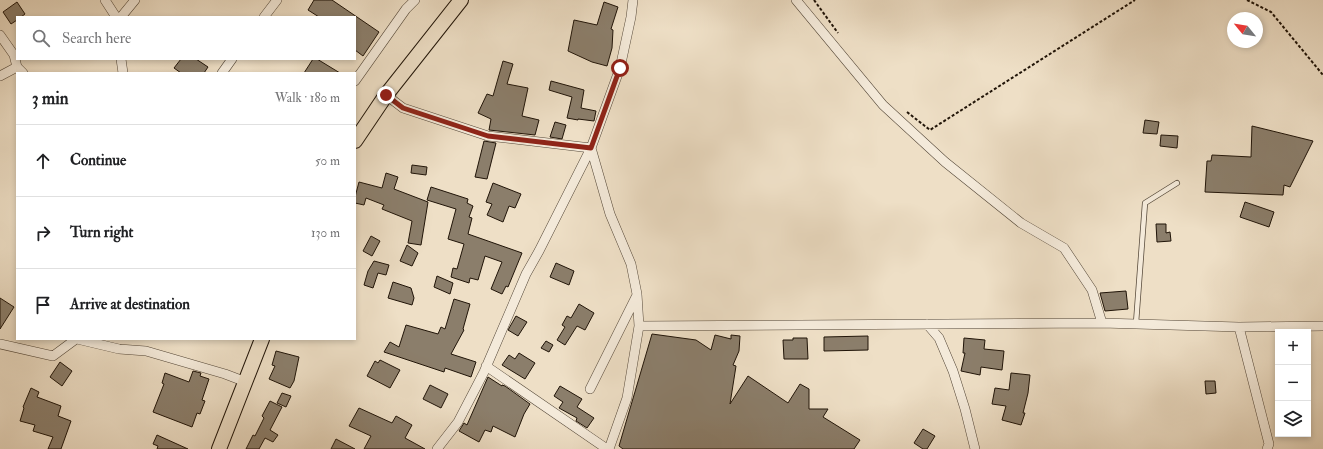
<!DOCTYPE html>
<meta charset="utf-8">
<style>
:root{--surface:#fff;--page:#f6f6f6;--text:#202124;--muted:#757577;--line:#e0e0e0}
body{margin:0;font-family:"IM FELL Double Pica",serif;background:var(--page);color:var(--text)}
.controls{position:absolute;right:12px;bottom:12px;display:grid;overflow:hidden;border-radius:0px;box-shadow:0 2px 6px #0003}
.controls button{width:36px;height:36px;display:grid;place-items:center;padding:0;border:0;border-bottom:1px solid var(--line);background:var(--surface);color:var(--text);font:20px sans-serif}
.compass{position:absolute;left:1227px;top:12px;width:36px;height:36px;border-radius:50%;background:var(--surface);box-shadow:0 2px 6px #0003;rotate:300deg}
.stop{position:absolute;width:12px;height:12px;margin:-9px;border:3px solid #8f2418;border-radius:50%;background:#fff}
.stop.end{background:#8f2418;border-color:#fff;box-shadow:0 1px 4px #0008}
.list{margin:0;padding:0;list-style:none}
h2{display:flex;justify-content:space-between;align-items:center;height:52px;margin:0;padding:0 16px;font-size:17px}
h2 small{font-size:13px;font-weight:400;color:var(--muted)}
.list li{display:grid;grid-template-columns:26px 1fr auto;gap:12px;align-items:center;box-sizing:border-box;height:72px;padding:0 16px;border-top:1px solid var(--line)}
.list b{display:block;font-size:15px;white-space:nowrap}
.list em{font-size:13px;font-style:normal;color:var(--muted)}
.icon{flex:none;width:22px;height:22px;fill:none;stroke:currentColor;stroke-width:2;stroke-linecap:round;stroke-linejoin:round}
.map{position:relative;flex:none;width:1323px;height:449px;overflow:hidden}
.search{position:absolute;background:var(--surface);box-shadow:0 2px 6px #0003;left:16px;top:16px;width:340px;height:44px;display:flex;align-items:center;gap:10px;box-sizing:border-box;padding:0 14px;border-radius:0px;color:var(--muted);font-size:15px}
.panel{position:absolute;background:var(--surface);box-shadow:0 2px 6px #0003;left:16px;top:72px;width:340px;height:268px;border-radius:0px}
.map>svg:first-child{display:block}
.building{fill:#8b7e6b;stroke:#201408}
.lines{fill:none;stroke-linecap:round;stroke-linejoin:round}
.lane-casing{stroke:#544738;stroke-width:6}
.street-casing{stroke:#544738;stroke-width:10}
.primary-casing{stroke:#201408;stroke-width:16}
.path{stroke:#201408;stroke-width:2;stroke-dasharray:3 2;stroke-linecap:butt}
.lane{stroke:#f4eada;stroke-width:4.5}
.street{stroke:#f4eada;stroke-width:9}
.primary{stroke:#eedfc6;stroke-width:14}
.route{stroke:#8f2418;stroke-width:5}
</style>
<div class="map">
<svg width="1323" height="449" viewBox="0 0 1323 449">
<rect width="100%" height="100%" fill="#eedfc6"/>
<filter id="stains"><feTurbulence type="fractalNoise" baseFrequency=".005" numOctaves="4"/><feColorMatrix values="0 0 0 0 .2 0 0 0 0 .09 0 0 0 0 .02 0 0 0 .5 -.17"/></filter>
<radialGradient id="worn" r=".72"><stop offset=".6" stop-color="#630" stop-opacity="0"/><stop offset="1" stop-color="#630" stop-opacity=".3"/></radialGradient>
<!-- building -->
<path class="building" d="M 314,0 L 332,0 L 379,32 L 363,56 L 355,50 L 355,17 L 319,17 L 308,10 Z
M 17,2 L 25,14 L 21,17 L 17,17 L 17,20 L 11,24 L 3,12 Z
M 604,2 L 618,7 L 611,29 L 613,30 L 612,48 L 607,66 L 592,62 L 568,51 L 574,20 L 597,25 Z
M 181,59 L 196,59 L 208,67 L 204,73 L 181,73 L 174,68 Z
M 313,59 L 317,59 L 340,73 L 304,73 Z
M 503,61 L 513,64 L 507,84 L 528,88 L 522,116 L 539,120 L 535,135 L 489,130 L 491,119 L 478,113 L 487,94 L 493,96 Z
M 551,81 L 584,90 L 581,108 L 596,111 L 594,121 L 578,119 L 578,120 L 567,118 L 572,97 L 549,90 Z
M 1145,120 L 1159,122 L 1157,134 L 1143,133 Z
M 555,122 L 566,125 L 562,139 L 550,137 Z
M 1252,126 L 1313,141 L 1290,187 L 1284,185 L 1283,195 L 1205,192 L 1207,161 L 1211,161 L 1212,155 L 1251,157 Z
M 1161,135 L 1178,136 L 1177,148 L 1160,146 Z
M 484,141 L 496,143 L 487,179 L 475,177 Z
M 412,165 L 427,167 L 426,175 L 411,173 Z
M 386,173 L 398,177 L 394,189 L 428,202 L 421,245 L 408,243 L 412,221 L 382,209 L 384,205 L 366,198 L 364,205 L 355,203 L 355,197 L 359,182 L 382,188 Z
M 493,183 L 521,194 L 515,208 L 509,206 L 503,222 L 487,215 L 492,204 L 486,202 Z
M 431,187 L 468,199 L 467,203 L 473,206 L 469,217 L 472,218 L 468,234 L 522,253 L 508,287 L 506,286 L 502,294 L 491,289 L 502,262 L 485,256 L 478,280 L 470,278 L 469,283 L 451,277 L 453,268 L 457,269 L 464,244 L 448,239 L 456,209 L 427,200 Z
M 1245,202 L 1274,212 L 1269,227 L 1240,217 Z
M 1156,224 L 1166,224 L 1166,233 L 1170,232 L 1171,241 L 1157,242 Z
M 371,236 L 380,241 L 372,256 L 363,251 Z
M 407,245 L 418,253 L 412,266 L 400,261 Z
M 374,261 L 389,265 L 386,275 L 378,273 L 373,288 L 364,285 L 368,271 Z
M 556,263 L 574,271 L 569,285 L 550,277 Z
M 437,276 L 453,283 L 450,294 L 434,287 Z
M 393,282 L 411,288 L 414,298 L 412,305 L 388,298 Z
M 1126,291 L 1128,309 L 1105,311 L 1100,293 Z
M 0,298 L 14,307 L 0,329 Z
M 454,299 L 470,304 L 463,329 L 464,330 L 451,354 L 476,362 L 471,377 L 445,368 L 444,372 L 384,352 L 390,342 L 399,347 L 406,325 L 438,334 L 441,327 L 445,329 Z
M 579,304 L 594,313 L 585,330 L 577,326 L 565,345 L 557,340 L 565,327 L 562,325 L 567,316 L 571,318 Z
M 516,316 L 527,322 L 518,336 L 508,330 Z
M 652,334 L 696,340 L 711,350 L 715,335 L 731,339 L 731,335 L 740,336 L 739,351 L 733,365 L 736,366 L 730,404 L 748,376 L 788,403 L 800,384 L 809,389 L 809,409 L 828,409 L 823,417 L 860,440 L 854,449 L 623,449 L 619,446 Z
M 868,336 L 868,350 L 824,351 L 824,337 Z
M 793,338 L 807,338 L 808,359 L 784,359 L 783,340 L 793,340 Z
M 964,338 L 985,340 L 984,349 L 1004,351 L 1002,370 L 981,367 L 980,375 L 961,371 L 965,353 L 963,353 Z
M 546,341 L 553,345 L 549,352 L 541,348 Z
M 276,351 L 299,357 L 294,381 L 290,388 L 269,379 L 275,366 L 272,365 Z
M 519,353 L 535,363 L 525,379 L 502,365 L 509,355 L 515,359 Z
M 380,360 L 400,370 L 390,388 L 367,376 L 375,361 L 378,363 Z
M 60,362 L 72,371 L 62,386 L 50,377 Z
M 193,371 L 201,373 L 200,376 L 209,379 L 202,400 L 205,401 L 200,414 L 197,413 L 192,427 L 153,412 L 164,384 L 162,383 L 165,373 L 189,382 Z
M 1011,373 L 1030,375 L 1028,393 L 1023,413 L 1025,413 L 1021,425 L 1002,420 L 1006,406 L 992,404 L 995,388 L 1009,390 Z
M 488,377 L 502,386 L 502,385 L 505,386 L 530,404 L 524,414 L 515,437 L 493,426 L 491,432 L 485,430 L 479,442 L 459,431 L 464,423 L 467,425 Z
M 1205,381 L 1215,381 L 1216,393 L 1206,394 Z
M 430,385 L 448,394 L 441,408 L 423,399 Z
M 560,386 L 582,399 L 577,407 L 594,418 L 587,428 L 576,421 L 577,418 L 559,408 L 563,402 L 554,396 Z
M 31,388 L 39,392 L 37,397 L 61,406 L 58,416 L 71,421 L 61,449 L 48,449 L 53,437 L 33,431 L 35,425 L 20,421 L 24,408 L 23,407 Z
M 282,393 L 291,396 L 286,407 L 277,403 Z
M 270,401 L 282,407 L 270,430 L 278,435 L 273,442 L 265,438 L 259,449 L 246,449 L 253,435 L 255,436 L 264,418 L 262,416 Z
M 359,408 L 392,423 L 396,416 L 412,425 L 405,438 L 425,449 L 364,449 L 371,436 L 349,426 Z
M 923,429 L 935,436 L 927,449 L 923,449 L 914,443 Z
M 157,435 L 188,449 L 157,449 L 158,446 L 153,444 Z
M 336,439 L 355,449 L 331,449 Z"/>
<g class="lines">
<!-- lane casing -->
<g class="lane-casing">
<path id="lane" d="M 1136,323 L 1145,203 L 1177,183"/>
</g>
<!-- street casing -->
<g class="street-casing">
<path id="street" d="M 105,0 L 116,17
M 796,0 L 883,105 L 945,162 L 1021,223 L 1064,248 L 1092,290 L 1102,323
M 121,17 L 135,0
M 264,17 L 277,0
M 0,35 L 14,55 L 17,67 L 23,73
M 121,59 L 123,73
M 222,73 L 232,59
M 0,76 L 17,67
M 355,81 L 406,9 L 415,0
M 386,95 L 403,108 L 488,136 L 591,148 L 539,251 L 526,274 L 484,372 L 458,422 L 437,449
M 927,324 L 939,338 L 953,371 L 965,409 L 975,449
M 639,326 L 1102,323 L 1239,327 L 1323,326
M 1239,327 L 1269,444 L 1267,449
M 77,339 L 119,349 L 146,351 L 225,374 L 246,382
M 0,344 L 53,356 L 76,339
M 486,366 L 607,449
M 590,389 L 637,295
M 609,449 L 627,398 L 639,326 L 637,294 L 631,264 L 610,214 L 591,148 L 620,68 L 631,17 L 633,0"/>
</g>
<!-- primary casing -->
<g class="primary-casing">
<path id="primary" d="M 355,141 L 386,95 L 461,0
M 219,449 L 262,339"/>
</g>
<!-- path -->
<path class="path" d="M 814,0 L 838,33
M 1247,0 L 1271,12 L 1323,75
M 907,112 L 930,130 L 1135,0"/>
<!-- lane -->
<use href="#lane" class="lane"/>
<!-- street -->
<use href="#street" class="street"/>
<!-- primary -->
<use href="#primary" class="primary"/>
</g>
<g class="lines">
<!-- route -->
<path class="route" d="M 386,95 L 403,108 L 488,136 L 591,148 L 620,68"/>
</g>
<rect width="100%" height="100%" filter="url(#stains)"/>
<rect width="100%" height="100%" fill="url(#worn)"/>
</svg>
<div class="controls">
<button>+</button>
<button>−</button>
<button><svg class="icon" aria-label="layers" viewBox="0 0 24 24"><path d="M12 4l9 5-9 5-9-5zM3 14l9 5 9-5"/></svg></button>
</div>
<svg class="compass" viewBox="-18 -18 36 36"><path d="M0-13l5 13h-10z" fill="#e53935"/><path d="M0 13l5-13h-10z" fill="#757577"/></svg>
<div class="stop" style="left:620px;top:68px"></div>
<div class="stop end" style="left:386px;top:95px"></div>
<div class="search"><svg class="icon" aria-label="search" viewBox="0 0 24 24"><circle cx="10" cy="10" r="6"/><path d="M15 15l6 6"/></svg>Search here</div>
<section class="panel">
<h2>3 min<small>Walk · 180 m</small></h2>
<ul class="list">
<li><svg class="icon" aria-label="ahead" viewBox="0 0 24 24"><path d="M12 20V5M6 11l6-6 6 6"/></svg><div><b>Continue</b></div><em>50 m</em></li>
<li><svg class="icon" aria-label="right" viewBox="0 0 24 24"><path d="M7 20v-9h11M14 6l5 5-5 5"/></svg><div><b>Turn right</b></div><em>130 m</em></li>
<li><svg class="icon" aria-label="arrive" viewBox="0 0 24 24"><path d="M6 21V4h12l-3 4 3 4H6"/></svg><div><b>Arrive at destination</b></div></li>
</ul>
</section>
</div>
